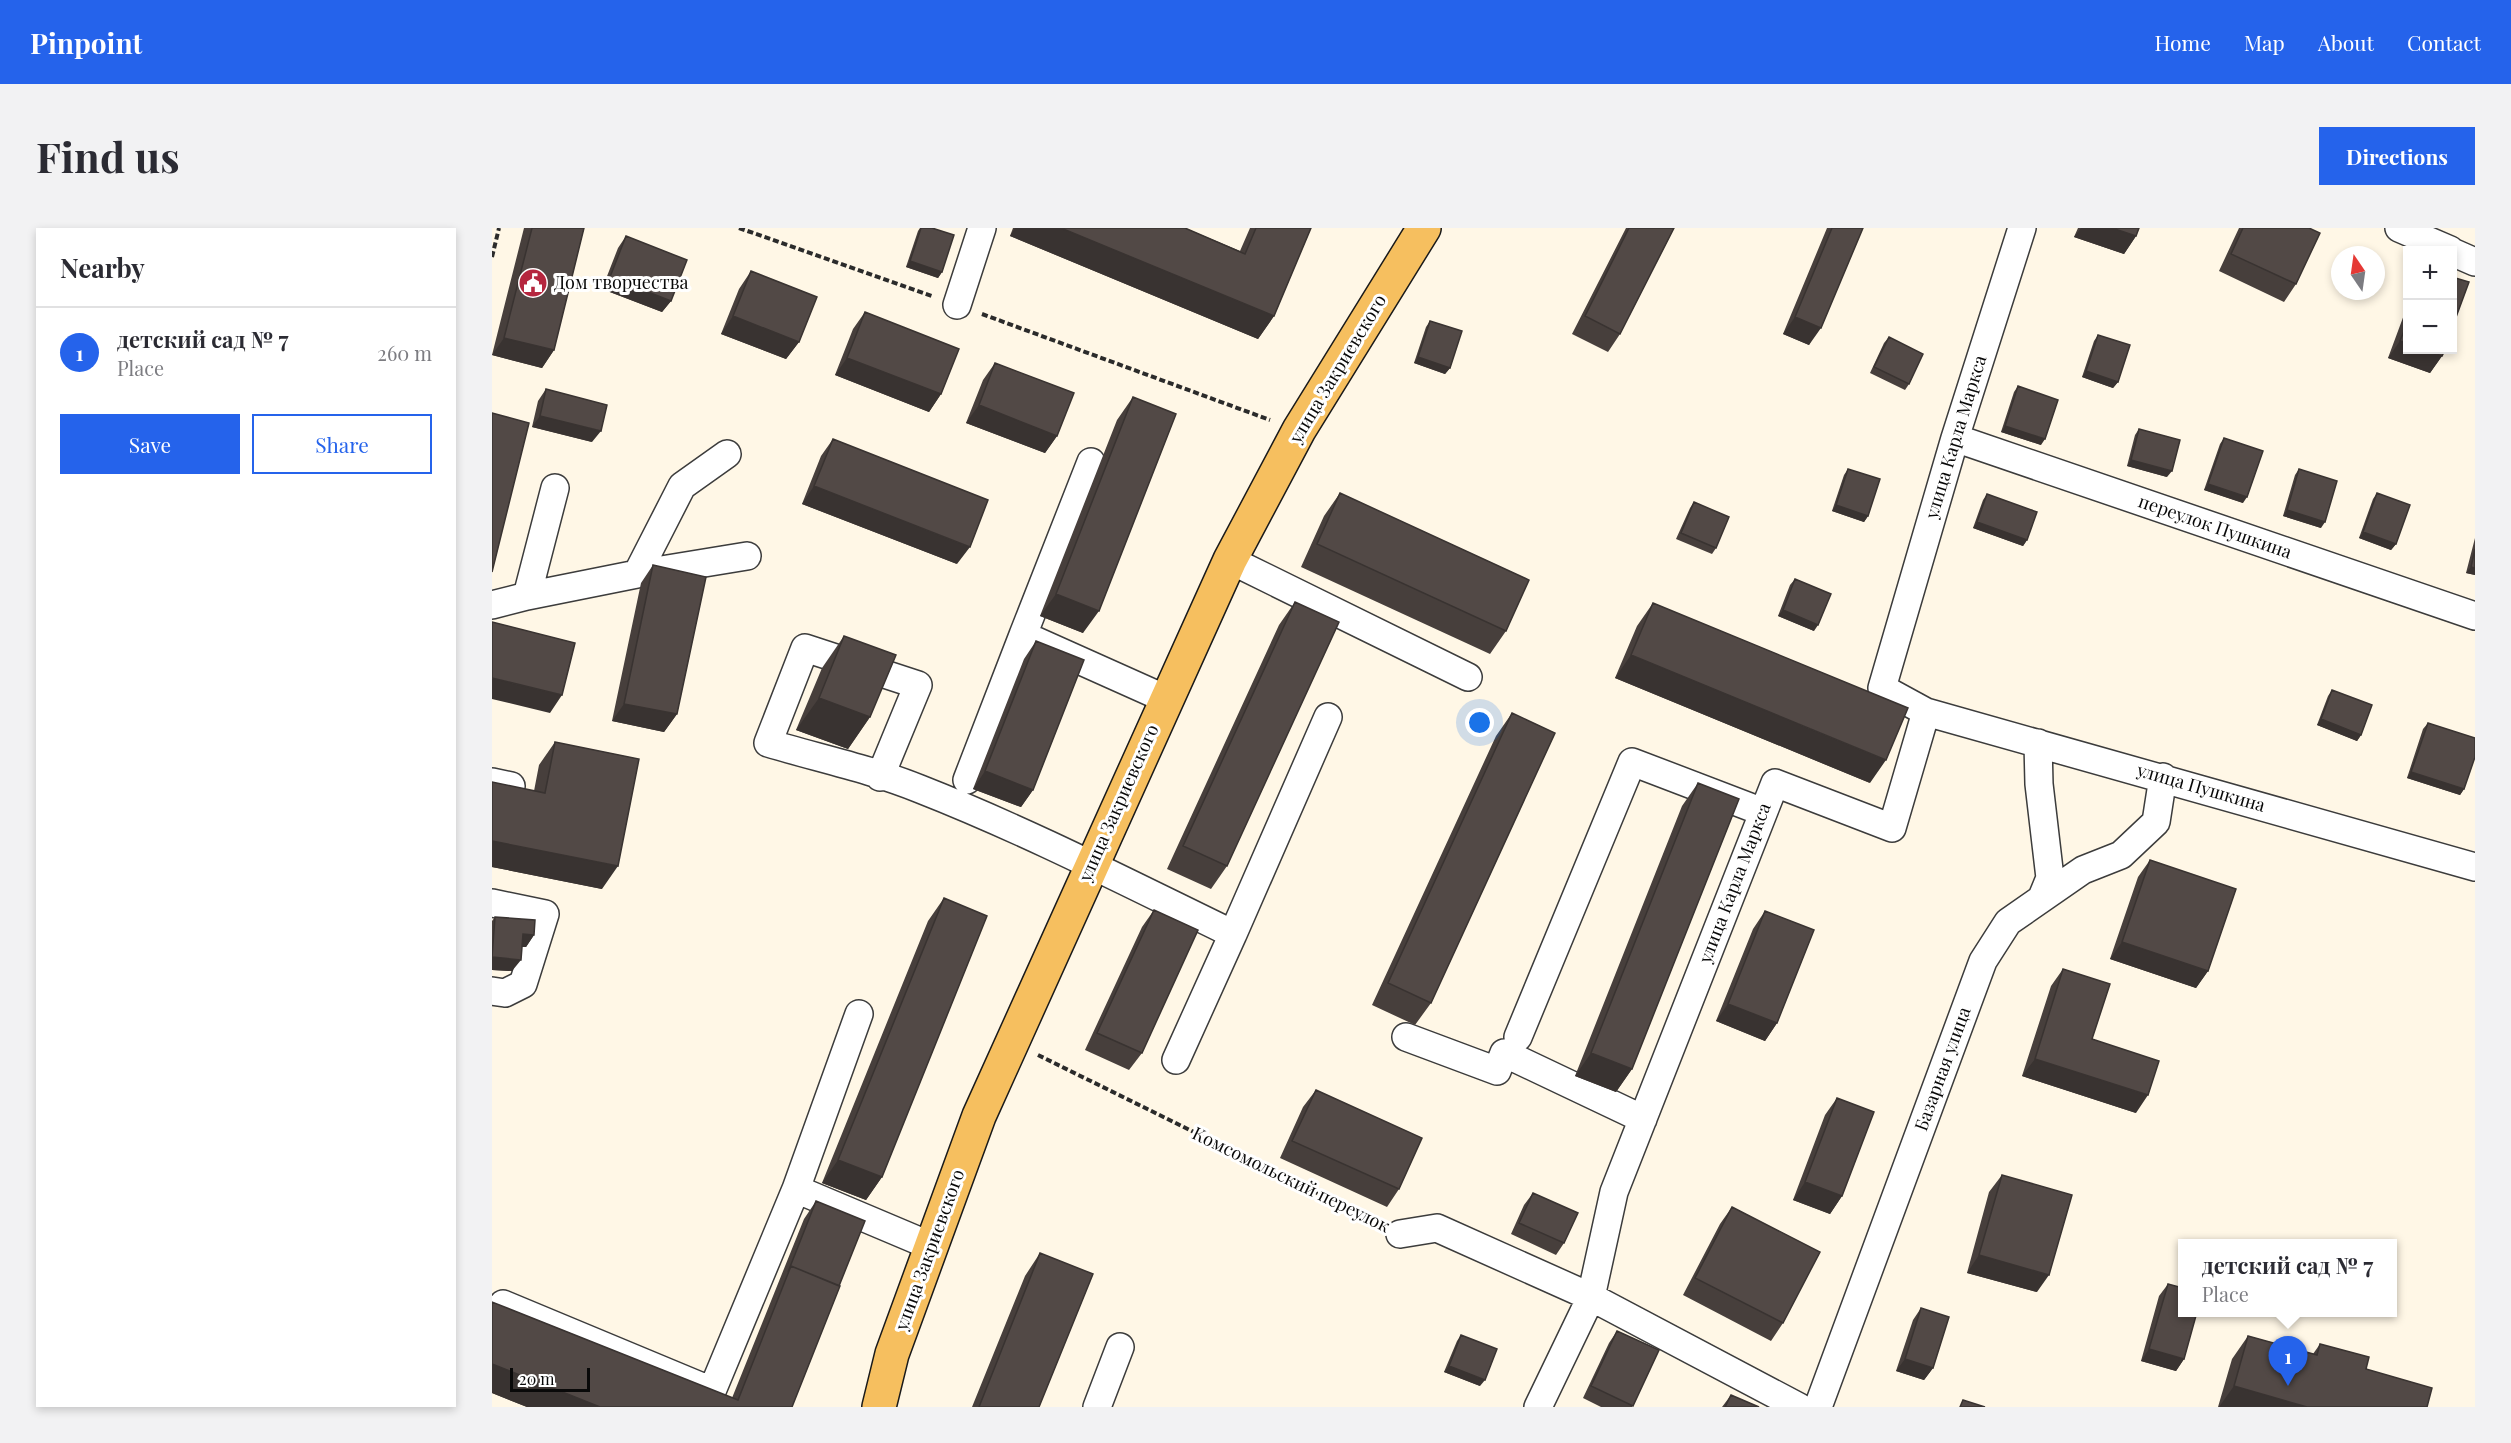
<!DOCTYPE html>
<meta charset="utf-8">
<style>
:root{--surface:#fff;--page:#f2f2f3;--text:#2b2b33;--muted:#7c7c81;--line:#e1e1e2;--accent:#2563eb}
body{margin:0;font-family:"Playfair Display",serif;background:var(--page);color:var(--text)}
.controls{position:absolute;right:18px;top:18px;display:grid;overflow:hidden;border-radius:0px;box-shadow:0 3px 9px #0003}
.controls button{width:54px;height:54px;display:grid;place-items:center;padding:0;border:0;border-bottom:2px solid var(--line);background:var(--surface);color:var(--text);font:30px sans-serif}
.compass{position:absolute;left:1839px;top:18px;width:54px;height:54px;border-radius:50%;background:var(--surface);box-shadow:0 3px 9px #0003;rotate:347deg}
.scale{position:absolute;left:18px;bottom:15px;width:80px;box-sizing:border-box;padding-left:6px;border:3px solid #090909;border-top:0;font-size:16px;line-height:21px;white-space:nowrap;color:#090909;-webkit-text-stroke:4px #fff;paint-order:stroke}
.you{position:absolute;left:988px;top:495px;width:21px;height:21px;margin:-15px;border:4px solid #fff;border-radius:50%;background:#1a73e8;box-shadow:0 0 0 9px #1a73e833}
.badge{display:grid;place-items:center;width:39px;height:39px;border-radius:50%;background:var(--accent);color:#fff;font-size:20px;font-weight:700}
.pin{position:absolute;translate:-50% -50px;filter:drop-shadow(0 2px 3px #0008)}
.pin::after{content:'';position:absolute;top:32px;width:21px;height:18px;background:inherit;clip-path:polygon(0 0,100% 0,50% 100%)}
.popup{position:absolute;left:1686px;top:1011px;width:219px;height:78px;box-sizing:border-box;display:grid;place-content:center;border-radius:0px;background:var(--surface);filter:drop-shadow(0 2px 4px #0005);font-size:20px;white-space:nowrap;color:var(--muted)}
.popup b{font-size:22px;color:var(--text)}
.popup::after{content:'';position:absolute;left:50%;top:100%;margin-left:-12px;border:12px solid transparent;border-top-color:var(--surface)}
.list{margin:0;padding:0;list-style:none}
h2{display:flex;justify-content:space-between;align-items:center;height:78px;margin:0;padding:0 24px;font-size:26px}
h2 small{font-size:20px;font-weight:400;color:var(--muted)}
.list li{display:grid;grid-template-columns:39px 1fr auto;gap:18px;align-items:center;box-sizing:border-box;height:90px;padding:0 24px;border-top:2px solid var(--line)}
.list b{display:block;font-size:22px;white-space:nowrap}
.list p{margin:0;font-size:20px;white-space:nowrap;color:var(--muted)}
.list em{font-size:20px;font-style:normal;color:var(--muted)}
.actions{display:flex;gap:12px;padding:18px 24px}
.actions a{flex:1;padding:14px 0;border:2px solid var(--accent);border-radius:0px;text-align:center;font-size:21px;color:var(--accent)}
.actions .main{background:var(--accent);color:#fff}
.map{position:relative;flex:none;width:1983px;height:1179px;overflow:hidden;border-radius:0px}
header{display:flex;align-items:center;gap:36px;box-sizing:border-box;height:84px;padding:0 30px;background:var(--accent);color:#fff}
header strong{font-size:28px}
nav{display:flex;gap:33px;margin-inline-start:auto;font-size:21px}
.intro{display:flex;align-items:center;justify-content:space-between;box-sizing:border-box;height:144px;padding:0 36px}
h1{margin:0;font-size:42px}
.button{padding:15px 27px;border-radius:0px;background:var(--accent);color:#fff;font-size:21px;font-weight:700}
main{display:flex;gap:36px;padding:0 36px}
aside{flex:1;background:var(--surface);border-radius:0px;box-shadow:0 3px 9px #0003}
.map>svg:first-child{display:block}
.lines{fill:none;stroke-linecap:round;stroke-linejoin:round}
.minor-casing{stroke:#3c3c3c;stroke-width:30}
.major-casing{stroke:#1a1a1a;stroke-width:36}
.path{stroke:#2b2b2b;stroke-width:4;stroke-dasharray:6 3;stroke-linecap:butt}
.minor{stroke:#fff;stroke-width:27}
.major{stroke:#f6bf5f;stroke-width:33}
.wall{fill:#473f3c}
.shaded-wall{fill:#393331}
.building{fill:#524946;stroke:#393331;stroke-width:1.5}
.labels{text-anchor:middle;stroke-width:6;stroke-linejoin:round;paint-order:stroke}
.poi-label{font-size:18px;fill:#090909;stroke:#fff;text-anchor:start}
.street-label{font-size:18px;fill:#090909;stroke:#fff}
</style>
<header>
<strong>Pinpoint</strong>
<nav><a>Home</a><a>Map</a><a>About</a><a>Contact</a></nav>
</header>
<div class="intro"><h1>Find us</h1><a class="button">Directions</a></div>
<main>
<aside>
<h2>Nearby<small></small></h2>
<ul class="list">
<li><span class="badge">1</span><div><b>детский сад № 7</b><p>Place</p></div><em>260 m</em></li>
</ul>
<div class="actions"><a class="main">Save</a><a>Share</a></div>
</aside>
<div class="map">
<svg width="1983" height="1179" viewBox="0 0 1983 1179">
<rect width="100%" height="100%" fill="#fff7e6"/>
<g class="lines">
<!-- minor casing -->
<g class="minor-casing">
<path id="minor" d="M 1907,0 L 1958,22
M 1960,24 L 1983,34
M 465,77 L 490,0
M 1463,210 L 1983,388
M 599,234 L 531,407 L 674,471
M 738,332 L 976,449
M 145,346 L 255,328
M 35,368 L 145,346 L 190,258 L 235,226
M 0,377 L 35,368 L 63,260
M 1434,484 L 1983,639
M 1546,515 L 1547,556 L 1558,650 L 1551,667
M 388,549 L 426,457 L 313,420 L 276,515 C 326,530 379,541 428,561 C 535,603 638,656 741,706 L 684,832
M 475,552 L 531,407
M 0,554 L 19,558
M 0,675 L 53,686 L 31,756 L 13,765 L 0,763
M 741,706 L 836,489
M 914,809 L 1005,843 L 1012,825 L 1151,891
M 1026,809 L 1140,534 L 1271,584
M 304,961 L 367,786
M 908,1006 L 945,1000 L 1099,1069 L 1307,1179
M 11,1076 L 220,1163 L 304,961 L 439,1018
M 605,1179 L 628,1119
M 1046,1179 L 1099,1069 L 1122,964 L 1283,555 L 1400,600 L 1434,484 L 1390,460 L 1463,210 L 1530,0
M 1326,1179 L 1491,733 L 1516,694 L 1591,642 L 1629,627 L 1664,594 L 1671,549"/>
</g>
<!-- major casing -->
<g class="major-casing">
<path id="major" d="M 387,1179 L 400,1126 L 487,888 L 738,332 L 807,202 L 932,0"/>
</g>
<!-- path -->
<path class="path" d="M 247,0 L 440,68
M 0,29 L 7,0
M 490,86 L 778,192
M 546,827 L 886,995"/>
<!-- minor -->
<use href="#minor" class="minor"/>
<!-- major -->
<use href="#major" class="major"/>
</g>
<!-- wall -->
<path class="wall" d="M 32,0 L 92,0 L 62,122 L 50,140 L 0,127 Z
M 428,0 L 440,0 L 450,44 L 446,50 L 414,39 L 426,3 Z
M 521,0 L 693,0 L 748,23 L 758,0 L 819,0 L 782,88 L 766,111 L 518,8 Z
M 1134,0 L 1182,0 L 1128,106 L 1116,124 L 1080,106 Z
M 1335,0 L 1371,0 L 1317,117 L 1291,106 Z
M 1586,0 L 1647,0 L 1644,8 L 1632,26 L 1582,9 Z
M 1747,0 L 1817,0 L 1804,56 L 1792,74 L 1727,43 Z
M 134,8 L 179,73 L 170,84 L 110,61 L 126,20 Z
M 259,43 L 307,114 L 294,131 L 229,106 L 247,61 Z
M 1916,76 L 1916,122 L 1950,128 L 1938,145 L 1896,130 Z
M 373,84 L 449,166 L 437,184 L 343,147 L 361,101 Z
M 938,93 L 958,140 L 953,146 L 922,135 L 934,99 Z
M 1606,107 L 1626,154 L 1621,160 L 1590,149 L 1602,113 Z
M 1397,109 L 1417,156 L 1413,162 L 1378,145 L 1392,115 Z
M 503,135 L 565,208 L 553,225 L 474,195 L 491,152 Z
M 1526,158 L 1549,217 L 1509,204 L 1522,164 Z
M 54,161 L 100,214 L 40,199 L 46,173 Z
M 641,169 L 591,405 L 548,388 L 625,192 Z
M 1647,201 L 1675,249 L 1635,238 L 1643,207 Z
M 1732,210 L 1751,275 L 1712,262 L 1728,216 Z
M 341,211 L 465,336 L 310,276 L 329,228 Z
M 1356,241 L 1376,288 L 1372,294 L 1340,283 L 1352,247 Z
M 1807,241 L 1829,300 L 1791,288 L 1803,247 Z
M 848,265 L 1014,403 L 998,426 L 809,339 L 832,288 Z
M 1885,265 L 1904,316 L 1899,322 L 1867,310 L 1881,271 Z
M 1495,266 L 1535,312 L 1531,318 L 1481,300 L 1491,272 Z
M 1202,274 L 1224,320 L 1220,326 L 1184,311 L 1198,280 Z
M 1983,310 L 1983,347 L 1974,345 Z
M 161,337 L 185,486 L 172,504 L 120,493 L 149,355 Z
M 1303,351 L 1322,403 L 1286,388 L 1298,357 Z
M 803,374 L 735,638 L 719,661 L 675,641 L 787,397 Z
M 1161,375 L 1378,555 L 1123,450 L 1145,398 Z
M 352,408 L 378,489 L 356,521 L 304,502 L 330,440 Z
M 544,413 L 541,562 L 529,579 L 481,561 L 532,431 Z
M 1840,462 L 1869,507 L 1865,513 L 1825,497 L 1836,468 Z
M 1020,485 L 939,775 L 923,797 L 880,777 L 1004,508 Z
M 1936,495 L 1972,561 L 1968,567 L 1915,550 L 1931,501 Z
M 63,514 L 110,661 L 0,639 L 0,554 L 42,563 L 47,537 Z
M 1206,555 L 1140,841 L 1124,864 L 1083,848 L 1190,578 Z
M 1658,632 L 1716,743 L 1704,760 L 1618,731 L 1646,649 Z
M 452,670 L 390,949 L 374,972 L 330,955 L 436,693 Z
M 662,682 L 650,825 L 637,842 L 593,822 L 650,699 Z
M 1273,683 L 1285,795 L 1273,813 L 1224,793 L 1261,701 Z
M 3,689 L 42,707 L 34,719 L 30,719 L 20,743 L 0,742 L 0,693 Z
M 1571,741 L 1600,811 L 1644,885 L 1530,848 L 1559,758 Z
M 824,862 L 907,961 L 895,979 L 788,930 L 811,879 Z
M 1345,870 L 1350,968 L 1338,986 L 1301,972 L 1333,887 Z
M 1510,947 L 1545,1064 L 1475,1045 L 1497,964 Z
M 1041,965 L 1072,1015 L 1064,1027 L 1019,1006 L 1032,977 Z
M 324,973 L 300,1179 L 35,1179 L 0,1165 L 0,1074 L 240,1170 L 312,991 Z
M 1240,979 L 1291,1095 L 1279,1113 L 1191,1067 L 1228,996 Z
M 548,1025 L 547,1179 L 480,1179 L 533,1048 Z
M 1676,1056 L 1692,1131 L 1684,1143 L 1649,1133 L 1667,1068 Z
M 1429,1080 L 1441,1140 L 1432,1152 L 1404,1143 L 1421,1092 Z
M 1125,1103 L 1167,1122 L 1140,1179 L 1109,1179 L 1091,1170 L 1117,1115 Z
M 969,1107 L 988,1158 L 952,1144 L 965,1113 Z
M 1756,1108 L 1821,1126 L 1828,1116 L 1874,1141 L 1935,1179 L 1726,1179 L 1740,1131 Z
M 1239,1167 L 1267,1179 L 1230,1179 Z"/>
<!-- shaded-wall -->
<path class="shaded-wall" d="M 523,0 L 569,0 L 782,88 L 766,111 L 518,8 Z
M 1589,0 L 1620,0 L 1644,8 L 1632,26 L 1582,9 Z
M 418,33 L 450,44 L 446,50 L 414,39 Z
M 118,49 L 179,73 L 170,84 L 110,61 Z
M 241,88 L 307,114 L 294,131 L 229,106 Z
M 1303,89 L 1329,100 L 1317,117 L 1291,106 Z
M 12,110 L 62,122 L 50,140 L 0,127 Z
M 1908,113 L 1916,115 L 1916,122 L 1933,122 L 1950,128 L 1938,145 L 1896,130 Z
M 926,129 L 958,140 L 953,146 L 922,135 Z
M 355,130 L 449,166 L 437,184 L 343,147 Z
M 1594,143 L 1626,154 L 1621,160 L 1590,149 Z
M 487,177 L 565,208 L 553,225 L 474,195 Z
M 48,188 L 109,203 L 100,214 L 40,199 Z
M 1513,198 L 1553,211 L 1549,217 L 1509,204 Z
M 1639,232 L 1680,243 L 1675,249 L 1635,238 Z
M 1716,256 L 1755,269 L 1751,275 L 1712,262 Z
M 322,258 L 478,319 L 465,336 L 310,276 Z
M 1344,277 L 1376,288 L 1372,294 L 1340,283 Z
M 1795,282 L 1833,294 L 1829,300 L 1791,288 Z
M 1485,294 L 1535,312 L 1531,318 L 1481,300 Z
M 1871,304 L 1904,316 L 1899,322 L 1867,310 Z
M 1979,339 L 1983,340 L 1983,347 L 1974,345 Z
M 564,366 L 607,383 L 591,405 L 548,388 Z
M 1291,382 L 1326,397 L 1322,403 L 1286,388 Z
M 1139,427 L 1394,532 L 1378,555 L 1123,450 Z
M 0,450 L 70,467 L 58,485 L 0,471 Z
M 327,470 L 378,489 L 356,521 L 304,502 Z
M 132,476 L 185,486 L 172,504 L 120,493 Z
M 1829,491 L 1869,507 L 1865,513 L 1825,497 Z
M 493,543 L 541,562 L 529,579 L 481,561 Z
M 1919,544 L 1972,561 L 1968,567 L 1915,550 Z
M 0,613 L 126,638 L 110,661 L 0,639 Z
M 31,706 L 42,707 L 34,719 L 22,718 Z
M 1630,714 L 1716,743 L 1704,760 L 1618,731 Z
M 0,729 L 29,732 L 20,743 L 0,742 Z
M 1236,776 L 1285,795 L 1273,813 L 1224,793 Z
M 1099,825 L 1140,841 L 1124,864 L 1083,848 Z
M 1543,831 L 1656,867 L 1644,885 L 1530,848 Z
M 346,932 L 390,949 L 374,972 L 330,955 Z
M 1313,954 L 1350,968 L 1338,986 L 1301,972 Z
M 1487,1027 L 1557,1047 L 1545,1064 L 1475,1045 Z
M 1657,1121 L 1692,1131 L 1684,1143 L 1649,1133 Z
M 1413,1131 L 1441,1140 L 1432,1152 L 1404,1143 Z
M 0,1136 L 108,1179 L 35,1179 L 0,1165 Z
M 957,1138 L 993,1152 L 988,1158 L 952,1144 Z
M 1742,1158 L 1815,1179 L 1727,1179 Z"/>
<!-- building -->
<path class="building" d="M 40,0 L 92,0 L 62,122 L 12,110 Z
M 429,0 L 440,0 L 462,7 L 450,44 L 418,33 Z
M 569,0 L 693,0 L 753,26 L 764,0 L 819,0 L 782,88 Z
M 1137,0 L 1182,0 L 1128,106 L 1093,88 Z
M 1340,0 L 1371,0 L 1329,100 L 1303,89 Z
M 1620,0 L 1647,0 L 1644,8 Z
M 1751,0 L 1817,0 L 1828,5 L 1804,56 L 1739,26 Z
M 134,8 L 195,32 L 179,73 L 118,49 Z
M 259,43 L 325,69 L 307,114 L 241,88 Z
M 1960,49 L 1977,54 L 1960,100 Z
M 373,84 L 467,121 L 449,166 L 355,130 Z
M 938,93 L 970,103 L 958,140 L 926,129 Z
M 1916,93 L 1916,115 L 1908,113 Z
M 1606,107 L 1638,117 L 1626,154 L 1594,143 Z
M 1397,109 L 1431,126 L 1417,156 L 1382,139 Z
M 1933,122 L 1953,122 L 1950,128 Z
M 503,135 L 582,165 L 565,208 L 487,177 Z
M 1526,158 L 1566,172 L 1553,211 L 1513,198 Z
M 54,161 L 115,177 L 109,203 L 48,188 Z
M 641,169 L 684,186 L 607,383 L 564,366 Z
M 0,185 L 37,195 L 0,344 Z
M 1647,201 L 1688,212 L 1680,243 L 1639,232 Z
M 1732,210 L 1771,223 L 1755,269 L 1716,256 Z
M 341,211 L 496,272 L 478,319 L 322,258 Z
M 1356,241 L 1388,251 L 1376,288 L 1344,277 Z
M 1807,241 L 1845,253 L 1833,294 L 1795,282 Z
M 848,265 L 1037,352 L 1014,403 L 825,316 Z
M 1885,265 L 1918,277 L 1904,316 L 1871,304 Z
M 1495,266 L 1545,284 L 1535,312 L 1485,294 Z
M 1202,274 L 1237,289 L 1224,320 L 1189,305 Z
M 1983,321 L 1983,340 L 1979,339 Z
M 161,337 L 214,349 L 185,486 L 132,476 Z
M 1303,351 L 1339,366 L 1326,397 L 1291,382 Z
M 803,374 L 847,394 L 735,638 L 691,618 Z
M 1161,375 L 1416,480 L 1394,532 L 1139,427 Z
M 0,394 L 83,415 L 70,467 L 0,450 Z
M 352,408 L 404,427 L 378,489 L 327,470 Z
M 544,413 L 592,432 L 541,562 L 493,543 Z
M 1840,462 L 1880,477 L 1869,507 L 1829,491 Z
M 1020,485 L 1063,505 L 939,775 L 896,755 Z
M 1936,495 L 1983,510 L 1983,529 L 1972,561 L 1919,544 Z
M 63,514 L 147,531 L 126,638 L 0,613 L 0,554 L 53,565 Z
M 1206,555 L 1247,571 L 1140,841 L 1099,825 Z
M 1658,632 L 1744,661 L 1716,743 L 1630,714 Z
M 452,670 L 495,688 L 390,949 L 346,932 Z
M 662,682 L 706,702 L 650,825 L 605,805 Z
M 1273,683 L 1322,702 L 1285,795 L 1236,776 Z
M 3,689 L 43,692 L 42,707 L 31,706 L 29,732 L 0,729 Z
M 1571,741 L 1618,756 L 1600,811 L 1667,833 L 1656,867 L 1543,831 Z
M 824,862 L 930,910 L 907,961 L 800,913 Z
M 1345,870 L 1382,884 L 1350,968 L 1313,954 Z
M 1510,947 L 1580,967 L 1557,1047 L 1487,1027 Z
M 1041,965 L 1086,985 L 1072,1015 L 1027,995 Z
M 324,973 L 373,993 L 347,1058 L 299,1038 L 296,1044 Z
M 1240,979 L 1328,1024 L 1291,1095 L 1203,1050 Z
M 548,1025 L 601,1046 L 547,1179 L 487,1179 Z
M 299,1038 L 348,1058 L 300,1179 L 108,1179 L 0,1136 L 0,1074 L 246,1172 Z
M 1676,1056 L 1691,1060 L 1691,1084 L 1705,1084 L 1692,1131 L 1657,1121 Z
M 1429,1080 L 1457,1089 L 1441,1140 L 1413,1131 Z
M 1125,1103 L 1167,1122 L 1141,1178 L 1099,1158 Z
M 969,1107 L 1005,1121 L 993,1152 L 957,1138 Z
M 1756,1108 L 1825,1127 L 1828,1116 L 1877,1129 L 1874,1141 L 1940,1160 L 1935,1179 L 1815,1179 L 1742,1158 Z
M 1239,1167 L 1267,1179 L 1233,1179 Z
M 1471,1172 L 1493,1179 L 1468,1179 Z"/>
<!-- icons -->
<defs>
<g id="civic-disc" transform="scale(1.5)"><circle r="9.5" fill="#b5263e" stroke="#fff"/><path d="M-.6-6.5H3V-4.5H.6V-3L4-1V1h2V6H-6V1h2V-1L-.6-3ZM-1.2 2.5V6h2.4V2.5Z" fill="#fff"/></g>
</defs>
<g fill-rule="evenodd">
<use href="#civic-disc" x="41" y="55"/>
</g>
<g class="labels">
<!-- poi labels -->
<g class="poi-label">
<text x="62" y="61">Дом творчества</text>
</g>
<!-- street labels -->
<g class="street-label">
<text transform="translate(846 141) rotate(-59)" y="6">улица Закриевского</text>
<text transform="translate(1464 209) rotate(-73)" y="6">улица Карла Маркса</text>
<text transform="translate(1723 299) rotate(19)" y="6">переулок Пушкина</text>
<text transform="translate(1709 560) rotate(16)" y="6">улица Пушкина</text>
<text transform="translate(627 575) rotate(-66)" y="6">улица Закриевского</text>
<text transform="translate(1243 655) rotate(-69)" y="6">улица Карла Маркса</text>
<text transform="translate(1451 841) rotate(-70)" y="6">Базарная улица</text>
<text transform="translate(799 952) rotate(26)" y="6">Комсомольский переулок</text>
<text transform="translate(438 1022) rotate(-70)" y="6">улица Закриевского</text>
</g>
</g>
</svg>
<div class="controls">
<button>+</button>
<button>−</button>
</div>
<svg class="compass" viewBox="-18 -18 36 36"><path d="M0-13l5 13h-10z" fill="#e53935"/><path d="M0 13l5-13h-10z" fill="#7c7c81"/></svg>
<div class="scale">20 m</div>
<div class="you"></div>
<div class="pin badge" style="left:1796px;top:1158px">1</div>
<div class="popup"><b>детский сад № 7</b>Place</div>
</div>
</main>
